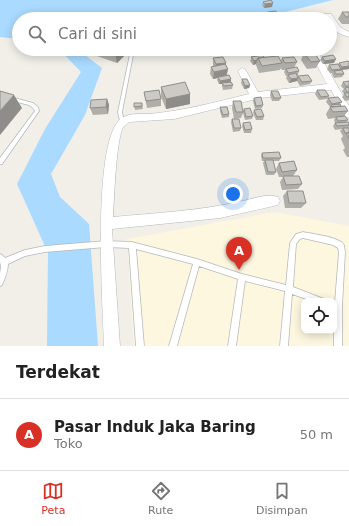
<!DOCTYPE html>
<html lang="id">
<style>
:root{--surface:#fff;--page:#f2f2f2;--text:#222;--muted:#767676;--line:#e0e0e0;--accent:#d93025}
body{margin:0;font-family:"DejaVu Sans",sans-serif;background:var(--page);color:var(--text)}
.controls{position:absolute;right:12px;bottom:12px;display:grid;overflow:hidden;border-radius:8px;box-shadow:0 2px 10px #0003}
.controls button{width:36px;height:36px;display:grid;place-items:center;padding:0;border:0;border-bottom:1px solid var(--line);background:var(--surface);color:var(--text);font:20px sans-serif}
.you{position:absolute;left:233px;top:194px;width:14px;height:14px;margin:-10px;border:3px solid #fff;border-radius:50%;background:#1a73e8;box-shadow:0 0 0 6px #1a73e833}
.badge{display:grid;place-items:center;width:26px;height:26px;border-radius:50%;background:var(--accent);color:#fff;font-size:13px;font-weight:700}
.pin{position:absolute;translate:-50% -33px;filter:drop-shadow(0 1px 2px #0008)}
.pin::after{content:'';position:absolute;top:21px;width:14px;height:12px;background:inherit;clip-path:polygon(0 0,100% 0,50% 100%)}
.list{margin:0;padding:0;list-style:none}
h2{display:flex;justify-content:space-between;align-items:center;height:52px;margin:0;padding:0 16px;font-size:17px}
h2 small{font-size:13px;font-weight:400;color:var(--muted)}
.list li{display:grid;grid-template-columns:26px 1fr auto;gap:12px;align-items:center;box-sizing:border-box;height:72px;padding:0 16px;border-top:1px solid var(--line)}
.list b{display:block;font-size:15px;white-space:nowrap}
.list p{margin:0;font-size:13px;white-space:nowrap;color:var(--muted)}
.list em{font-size:13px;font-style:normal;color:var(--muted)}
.icon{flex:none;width:22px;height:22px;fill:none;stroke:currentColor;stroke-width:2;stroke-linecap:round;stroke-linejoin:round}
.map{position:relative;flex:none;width:349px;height:346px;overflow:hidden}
.search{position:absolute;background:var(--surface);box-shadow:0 2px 10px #0003;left:12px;right:12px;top:12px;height:44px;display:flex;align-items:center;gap:10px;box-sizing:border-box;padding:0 14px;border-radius:22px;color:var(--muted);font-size:15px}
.sheet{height:124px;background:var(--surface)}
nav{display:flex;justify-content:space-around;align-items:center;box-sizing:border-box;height:56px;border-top:1px solid var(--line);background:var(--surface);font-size:11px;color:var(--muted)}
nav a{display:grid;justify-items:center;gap:2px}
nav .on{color:var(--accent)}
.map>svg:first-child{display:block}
.commercial{fill:#fef7e0;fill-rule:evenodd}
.water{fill:#aadaff}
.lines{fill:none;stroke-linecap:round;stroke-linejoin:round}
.service-casing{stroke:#b5b8bc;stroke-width:1.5}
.minor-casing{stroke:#b5b8bc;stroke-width:1}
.service{fill:#fff;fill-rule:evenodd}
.minor{fill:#fff;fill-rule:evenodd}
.wall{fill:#afaea9}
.shaded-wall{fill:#8f8d8a}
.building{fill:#cccac5;stroke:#8f8d8a}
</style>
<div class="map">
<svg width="349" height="346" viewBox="0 0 349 346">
<rect width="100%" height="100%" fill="#f1efe8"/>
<!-- commercial -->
<path class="commercial" d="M 275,212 L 349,226 L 349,346 L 134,346 L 127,239 ZM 304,301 L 334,301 L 334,331 L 304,331 Z"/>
<!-- water -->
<path class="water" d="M 0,0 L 333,0 L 257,19 L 234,19 L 225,15 L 199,14 L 195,19 L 19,19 L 19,39 L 0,37 Z
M 59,49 L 81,49 L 81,52 L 102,68 L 85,115 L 51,174 L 60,197 L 89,224 L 98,346 L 47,346 L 48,253 L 17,184 L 45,129 L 81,72 Z"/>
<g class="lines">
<!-- service casing -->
<g class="service-casing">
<path id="service" d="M 130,54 L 131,54 L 133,55 L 122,112 L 124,121 L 122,123 L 120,121 L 118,112 Z
M 0,94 L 33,103 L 38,107 L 39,111 L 2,164 L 0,164 L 0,158 L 35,111 L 34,109 L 29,105 L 0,98 Z
M 303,232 C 312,234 340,237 344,245 C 344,246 345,251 345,252 L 342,307 L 342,346 L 334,346 L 334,301 L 335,302 L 339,252 L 338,248 L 333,245 L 303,238 L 300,239 L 296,244 L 293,287 L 324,299 L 326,301 L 312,301 L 292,294 L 288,346 L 280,346 L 285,291 L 245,281 L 236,346 L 228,346 L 238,279 L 199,266 L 177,346 L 169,346 L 193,264 L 136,249 L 144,346 L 136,346 L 129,248 L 106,247 L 45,252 L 25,256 L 8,264 C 8,271 5,278 2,285 L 0,286 L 0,274 L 1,266 L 0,262 L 0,254 L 2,255 L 5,258 L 25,250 L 45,246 L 106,241 L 132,242 L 197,259 L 242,274 L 286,285 L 290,243 L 296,234 Z"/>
</g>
<!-- minor casing -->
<g class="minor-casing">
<path id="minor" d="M 288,14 L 297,19 L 258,19 L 262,17 Z
M 325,14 L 331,14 L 340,27 L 349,32 L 349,37 C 339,34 330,30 330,19 L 326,19 L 324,16 Z
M 308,49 L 316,49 L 349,106 L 349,118 L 346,117 L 331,90 L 260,98 L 174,119 L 129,122 C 128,124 125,125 124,126 C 116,136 114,202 113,217 C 155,213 200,211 242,201 C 253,199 267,193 278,197 L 280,201 L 278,205 L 220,218 L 112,229 L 120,346 L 104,346 C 103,308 91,137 122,118 C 129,113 140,114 149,114 C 183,111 216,102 249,94 L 238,71 L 242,68 L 245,69 L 258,92 L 327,84 Z"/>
</g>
<!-- service -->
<use href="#service" class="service"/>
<!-- minor -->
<use href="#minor" class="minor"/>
</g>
<!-- wall -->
<path class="wall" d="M 263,2 L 272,7 L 264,8 L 262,5 Z
M 268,12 L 280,18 L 280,19 L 266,19 Z
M 342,12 L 349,12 L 349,24 L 342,24 L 338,19 Z
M 297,15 L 304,18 L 304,19 L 296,19 L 295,18 Z
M 93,49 L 128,49 L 129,51 L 117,63 L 94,55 Z
M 129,49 L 144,49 L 140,53 L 135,51 L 134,49 L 134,50 Z
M 202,49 L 208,49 L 208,53 L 202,53 Z
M 209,49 L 216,49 L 215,54 L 210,54 Z
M 245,49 L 262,49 L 261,52 L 262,54 L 261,55 L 264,57 L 281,61 L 282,58 L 297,62 L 294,68 L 299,71 L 298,75 L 297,75 L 298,77 L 298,76 L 312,81 L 310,84 L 300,86 L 297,81 L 289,83 L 286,78 L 287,76 L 286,76 L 284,72 L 285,70 L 282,70 L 281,68 L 280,70 L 259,73 L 256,65 L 256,64 L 253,65 L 250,61 L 252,57 L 251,55 L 252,53 L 247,54 Z
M 303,49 L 312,49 L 320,61 L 316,68 L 307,69 L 301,60 L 304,53 L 305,52 Z
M 322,57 L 334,63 L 323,64 L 320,60 Z
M 213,58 L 226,65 L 228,69 L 227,75 L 233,85 L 232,89 L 223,90 L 222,86 L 222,84 L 219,84 L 217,80 L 218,78 L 213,79 L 210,74 L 211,67 L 213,66 Z
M 339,63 L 349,69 L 342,70 L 344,74 L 342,77 L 334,78 L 332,74 L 332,73 L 330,73 L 327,69 L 329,65 L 338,64 Z
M 242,79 L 250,85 L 249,88 L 244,89 L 241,83 Z
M 349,81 L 349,100 L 345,101 L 342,97 L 344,94 L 342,91 L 344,89 L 341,86 L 343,82 Z
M 161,87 L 190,104 L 166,109 L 161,97 Z
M 317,90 L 329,96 L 327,99 L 319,100 L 315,94 Z
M 271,91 L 281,98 L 279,101 L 272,101 L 270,95 Z
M 144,92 L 161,99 L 161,106 L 147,108 Z
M 254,98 L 263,105 L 262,108 L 255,109 L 253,101 Z
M 328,98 L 342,102 L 340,104 L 341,106 L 348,111 L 344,116 L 348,120 L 346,122 L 349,122 L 349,157 L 347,157 L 343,150 L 345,148 L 341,139 L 343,136 L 340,131 L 342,129 L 335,130 L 333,126 L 335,123 L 334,120 L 335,118 L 328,119 L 326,114 L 330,107 L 326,102 Z
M 107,99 L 109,105 L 108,114 L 93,115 L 90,108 Z
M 233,101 L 243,111 L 244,109 L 253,116 L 252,119 L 245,120 L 243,113 L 241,118 L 234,119 L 232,108 Z
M 134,103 L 142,103 L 143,109 L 135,110 Z
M 220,107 L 229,114 L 229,117 L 222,118 L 220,111 Z
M 254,110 L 264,116 L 263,120 L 256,120 L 253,113 Z
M 232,119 L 241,128 L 240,131 L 233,132 L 231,122 Z
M 243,123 L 252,129 L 251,133 L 244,133 L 242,126 Z
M 262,153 L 281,158 L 279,161 L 273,161 L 276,172 L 274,175 L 266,175 L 263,163 L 264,161 L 262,161 L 261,156 Z
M 279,163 L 297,170 L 293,176 L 302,184 L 298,189 L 282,190 L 280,182 L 283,177 L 279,177 L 276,169 Z
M 287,191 L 306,203 L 301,208 L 285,208 L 283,196 Z"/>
<!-- shaded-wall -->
<path class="shaded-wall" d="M 273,3 L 272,7 L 264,8 L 265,4 Z
M 119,49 L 128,49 L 129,51 L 117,63 L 115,53 Z
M 139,49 L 144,49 L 140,53 Z
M 249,49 L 262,49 L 261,52 L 253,53 L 252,52 L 252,53 L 247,54 Z
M 336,59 L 334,63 L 323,64 L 325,61 Z
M 257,60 L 256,64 L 253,65 L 254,61 Z
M 226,63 L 225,70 L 215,71 L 216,64 Z
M 349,66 L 349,69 L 340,70 L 342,67 Z
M 228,69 L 226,76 L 218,77 L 218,78 L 213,79 L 214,72 Z
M 298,78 L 297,81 L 289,83 L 291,79 Z
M 231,79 L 231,82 L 222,83 L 222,84 L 219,84 L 220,81 Z
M 250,85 L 249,88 L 244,89 L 245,86 Z
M 190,94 L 190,104 L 166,109 L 166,99 Z
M 14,95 L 22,108 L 0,135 L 0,111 Z
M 107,99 L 109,105 L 108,114 L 106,107 Z"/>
<!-- building -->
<path class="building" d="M 271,0 L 273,3 L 265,4 L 263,2 Z
M 276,11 L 280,18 L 272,19 L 268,12 Z
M 342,12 L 349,12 L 349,17 L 346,17 Z
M 302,14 L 304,18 L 299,19 L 297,15 Z
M 252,18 L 260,18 L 260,19 L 252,19 Z
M 104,49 L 119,49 L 115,53 Z
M 210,49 L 216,49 L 216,50 L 211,50 Z
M 307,49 L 312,49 L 314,51 L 308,52 Z
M 260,51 L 262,54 L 253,55 L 252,52 Z
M 313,51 L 320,61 L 311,62 L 304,53 Z
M 263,55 L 264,57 L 258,58 L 257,60 L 254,61 L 251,57 Z
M 333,55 L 336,59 L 325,61 L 322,57 Z
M 278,56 L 282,63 L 262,66 L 258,58 Z
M 223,57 L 226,63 L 216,64 L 213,58 Z
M 294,57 L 297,62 L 285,63 L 282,58 Z
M 348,61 L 349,62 L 349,66 L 342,67 L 339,63 Z
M 225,64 L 228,69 L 214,72 L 211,67 Z
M 338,64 L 341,69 L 332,70 L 329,65 Z
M 297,67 L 299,71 L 288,73 L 286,69 Z
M 342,70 L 344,74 L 336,74 L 334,71 Z
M 296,73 L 298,78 L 291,79 L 288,75 Z
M 229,75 L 231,79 L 220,81 L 218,77 Z
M 308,75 L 312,81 L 302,82 L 298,76 Z
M 242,79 L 247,79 L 250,85 L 245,86 Z
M 349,81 L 349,86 L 346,86 L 343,82 Z
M 185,82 L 190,94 L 166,99 L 161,87 Z
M 231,82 L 233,85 L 224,86 L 222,83 Z
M 349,87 L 349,92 L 347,92 L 345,88 Z
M 159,90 L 161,99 L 146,101 L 144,92 Z
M 317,90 L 325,90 L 329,96 L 321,97 Z
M 0,91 L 14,95 L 0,111 Z
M 271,91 L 278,91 L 281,98 L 274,98 Z
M 344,93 L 349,93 L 349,97 L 347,97 Z
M 261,97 L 263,105 L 256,106 L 254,98 Z
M 338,97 L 342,102 L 332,104 L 328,98 Z
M 107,99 L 106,107 L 90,108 L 91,100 Z
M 233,101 L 241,101 L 243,112 L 236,112 Z
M 134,103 L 142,103 L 142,106 L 134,107 Z
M 340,104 L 341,106 L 332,107 L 331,105 Z
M 345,106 L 348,111 L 333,112 L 330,107 Z
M 220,107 L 227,107 L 229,114 L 223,115 Z
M 250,108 L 253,116 L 246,117 L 244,109 Z
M 261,109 L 264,116 L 257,117 L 254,110 Z
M 345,116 L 348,120 L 338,121 L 336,117 Z
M 232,119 L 239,119 L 241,128 L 234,128 Z
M 250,122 L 252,129 L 245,130 L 243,123 Z
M 349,122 L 349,125 L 337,126 L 335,123 Z
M 343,128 L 349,128 L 349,133 L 345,133 Z
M 346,133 L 349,133 L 349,139 Z
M 279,152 L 281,158 L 263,158 L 262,153 Z
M 265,160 L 273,160 L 276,172 L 268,172 Z
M 294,161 L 297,170 L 282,172 L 279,163 Z
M 283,176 L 299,176 L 302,184 L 286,185 Z
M 287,191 L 303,191 L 306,203 L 289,203 Z"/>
</svg>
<div class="controls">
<button><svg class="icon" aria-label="locate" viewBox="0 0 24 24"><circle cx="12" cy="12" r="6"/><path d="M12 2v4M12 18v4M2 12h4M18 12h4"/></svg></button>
</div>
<div class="you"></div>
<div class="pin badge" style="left:239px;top:270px">A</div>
<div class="search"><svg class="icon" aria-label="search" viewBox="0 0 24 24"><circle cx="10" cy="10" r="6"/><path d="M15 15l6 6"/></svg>Cari di sini</div>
</div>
<section class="sheet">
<h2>Terdekat<small></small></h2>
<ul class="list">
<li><span class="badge">A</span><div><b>Pasar Induk Jaka Baring</b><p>Toko</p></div><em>50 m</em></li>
</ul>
</section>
<nav>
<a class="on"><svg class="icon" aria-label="map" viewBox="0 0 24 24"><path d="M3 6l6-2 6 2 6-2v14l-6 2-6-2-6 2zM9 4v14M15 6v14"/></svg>Peta</a>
<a><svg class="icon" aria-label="directions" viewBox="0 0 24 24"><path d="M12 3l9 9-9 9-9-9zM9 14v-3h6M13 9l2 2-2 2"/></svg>Rute</a>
<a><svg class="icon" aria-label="saved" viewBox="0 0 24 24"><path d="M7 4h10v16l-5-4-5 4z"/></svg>Disimpan</a>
</nav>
